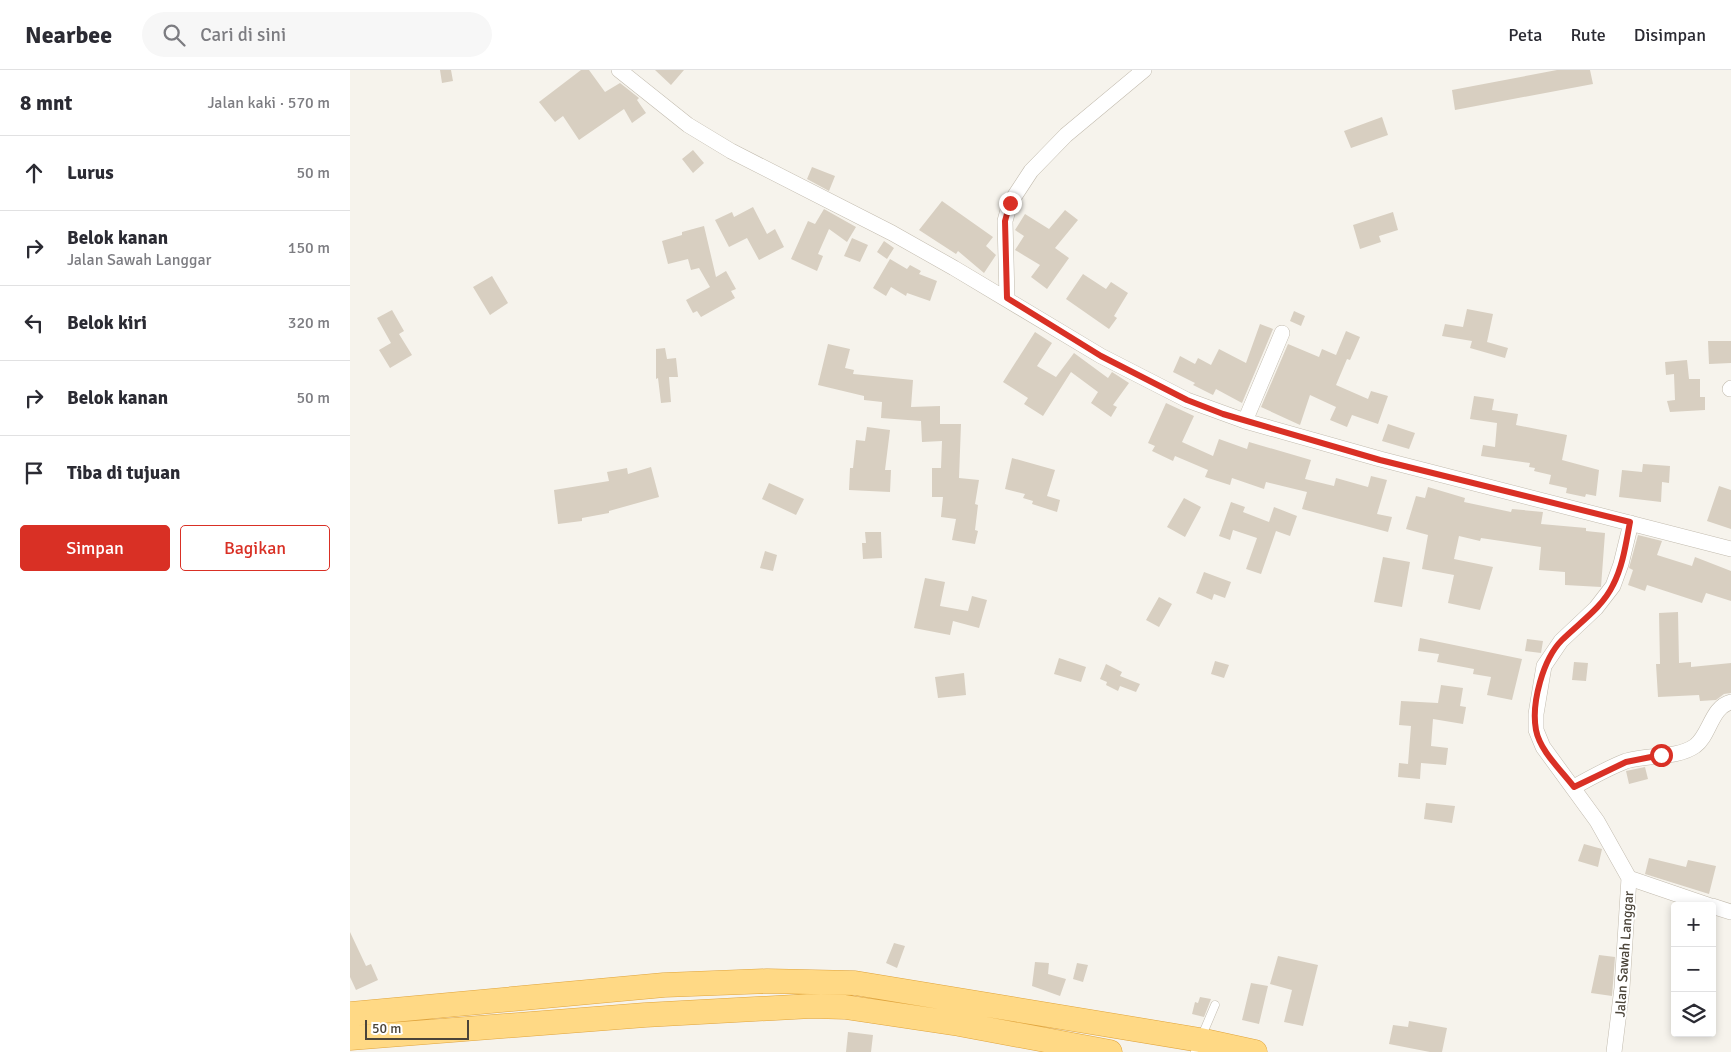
<!DOCTYPE html>
<html lang="id">
<meta charset="utf-8">
<style>
:root{--surface:#fff;--page:#f7f7f7;--text:#2b2b33;--muted:#7c7c81;--line:#e1e1e2;--accent:#d93025}
body{margin:0;font-family:Signika,sans-serif;background:var(--page);color:var(--text)}
.controls{position:absolute;right:15px;bottom:15px;display:grid;overflow:hidden;border-radius:5px;box-shadow:0 2px 8px #0003}
.controls button{width:45px;height:45px;display:grid;place-items:center;padding:0;border:0;border-bottom:1px solid var(--line);background:var(--surface);color:var(--text);font:25px sans-serif}
.scale{position:absolute;left:15px;bottom:12px;width:104px;box-sizing:border-box;padding-left:5px;border:2px solid #4b4439;border-top:0;font-size:14px;line-height:18px;white-space:nowrap;color:#4b4439;-webkit-text-stroke:4px #fff;paint-order:stroke}
.stop{position:absolute;width:15px;height:15px;margin:-11px;border:4px solid #d93025;border-radius:50%;background:#fff}
.stop.end{background:#d93025;border-color:#fff;box-shadow:0 1px 5px #0008}
.list{margin:0;padding:0;list-style:none}
h2{display:flex;justify-content:space-between;align-items:center;height:65px;margin:0;padding:0 20px;font-size:21px}
h2 small{font-size:16px;font-weight:400;color:var(--muted)}
.list li{display:grid;grid-template-columns:32px 1fr auto;gap:15px;align-items:center;box-sizing:border-box;height:75px;padding:0 20px;border-top:1px solid var(--line)}
.list b{display:block;font-size:19px;white-space:nowrap}
.list p{margin:0;font-size:16px;white-space:nowrap;color:var(--muted)}
.list em{font-size:16px;font-style:normal;color:var(--muted)}
.actions{display:flex;gap:10px;padding:15px 20px}
.actions a{flex:1;padding:11px 0;border:1px solid var(--accent);border-radius:5px;text-align:center;font-size:18px;color:var(--accent)}
.actions .main{background:var(--accent);color:#fff}
.icon{flex:none;width:28px;height:28px;fill:none;stroke:currentColor;stroke-width:2;stroke-linecap:round;stroke-linejoin:round}
.map{position:relative;flex:none;width:1381px;height:982px;overflow:hidden}
header{display:flex;align-items:center;gap:30px;box-sizing:border-box;height:70px;padding:0 25px;background:var(--surface);border-bottom:1px solid var(--line)}
header strong{font-size:24px}
nav{display:flex;gap:28px;margin-inline-start:auto;font-size:18px}
.search{width:350px;height:45px;background:var(--page);display:flex;align-items:center;gap:12px;box-sizing:border-box;padding:0 18px;border-radius:28px;color:var(--muted);font-size:19px}
main{display:flex}
aside{flex:1;background:var(--surface)}
.map>svg:first-child{display:block}
.building{fill:#d8cfc1}
.lines{fill:none;stroke-linecap:round;stroke-linejoin:round}
.service-casing{stroke:#c2bbae;stroke-width:9}
.minor-casing{stroke:#c2bbae;stroke-width:16}
.trunk-casing{stroke:#e0a43c;stroke-width:25}
.service{stroke:#fff;stroke-width:8}
.minor{stroke:#fff;stroke-width:15}
.trunk{stroke:#ffd985;stroke-width:24}
.route{stroke:#d93025;stroke-width:6}
.labels{text-anchor:middle;stroke-width:4;stroke-linejoin:round;paint-order:stroke}
.street-label{font-size:14px;fill:#4b4439;stroke:#fff}
</style>
<header>
<strong>Nearbee</strong>
<div class="search"><svg class="icon" aria-label="search" viewBox="0 0 24 24"><circle cx="10" cy="10" r="6"/><path d="M15 15l6 6"/></svg>Cari di sini</div>
<nav><a>Peta</a><a>Rute</a><a>Disimpan</a></nav>
</header>
<main>
<aside>
<h2>8 mnt<small>Jalan kaki · 570 m</small></h2>
<ul class="list">
<li><svg class="icon" aria-label="ahead" viewBox="0 0 24 24"><path d="M12 20V5M6 11l6-6 6 6"/></svg><div><b>Lurus</b></div><em>50 m</em></li>
<li><svg class="icon" aria-label="right" viewBox="0 0 24 24"><path d="M7 20v-9h11M14 6l5 5-5 5"/></svg><div><b>Belok kanan</b><p>Jalan Sawah Langgar</p></div><em>150 m</em></li>
<li><svg class="icon" aria-label="left" viewBox="0 0 24 24"><path d="M17 20v-9H6M10 6l-5 5 5 5"/></svg><div><b>Belok kiri</b></div><em>320 m</em></li>
<li><svg class="icon" aria-label="right" viewBox="0 0 24 24"><path d="M7 20v-9h11M14 6l5 5-5 5"/></svg><div><b>Belok kanan</b></div><em>50 m</em></li>
<li><svg class="icon" aria-label="arrive" viewBox="0 0 24 24"><path d="M6 21V4h12l-3 4 3 4H6"/></svg><div><b>Tiba di tujuan</b></div></li>
</ul>
<div class="actions"><a class="main">Simpan</a><a>Bagikan</a></div>
</aside>
<div class="map">
<svg width="1381" height="982" viewBox="0 0 1381 982">
<rect width="100%" height="100%" fill="#f6f3ec"/>
<!-- building -->
<path class="building" d="M 90,0 L 101,0 L 103,11 L 92,13 Z
M 231,0 L 239,0 L 255,22 L 270,13 L 289,28 L 287,30 L 296,43 L 282,53 L 274,39 L 229,70 L 213,46 L 205,52 L 189,32 Z
M 305,0 L 334,0 L 321,15 Z
M 1207,0 L 1240,0 L 1243,14 L 1105,40 L 1102,20 Z
M 1032,47 L 1038,65 L 1001,78 L 994,61 Z
M 343,80 L 354,93 L 343,103 L 332,89 Z
M 462,97 L 485,106 L 479,121 L 457,109 Z
M 592,131 L 643,167 L 636,176 L 646,185 L 634,203 L 608,181 L 606,184 L 569,160 Z
M 403,137 L 417,164 L 425,159 L 434,177 L 409,190 L 397,168 L 379,177 L 365,150 L 382,142 L 384,147 Z
M 474,139 L 506,157 L 497,172 L 479,159 L 468,184 L 473,186 L 467,201 L 441,189 L 458,151 L 465,154 Z
M 715,140 L 728,150 L 705,178 L 719,188 L 697,219 L 681,207 L 690,195 L 665,180 L 674,166 L 665,160 L 675,144 L 699,159 Z
M 1043,142 L 1048,160 L 1029,166 L 1031,172 L 1010,179 L 1003,155 Z
M 354,156 L 366,207 L 376,201 L 386,219 L 381,221 L 385,228 L 351,247 L 347,241 L 343,243 L 336,230 L 360,217 L 349,198 L 341,200 L 338,189 L 318,194 L 312,171 L 332,165 L 332,162 Z
M 502,168 L 518,175 L 510,192 L 494,186 Z
M 534,171 L 544,178 L 537,189 L 527,182 Z
M 540,189 L 557,199 L 560,195 L 571,201 L 569,204 L 587,211 L 580,231 L 557,223 L 556,226 L 541,217 L 536,226 L 523,218 Z
M 733,204 L 756,219 L 761,212 L 778,223 L 764,246 L 767,248 L 759,259 L 716,229 Z
M 142,206 L 158,233 L 140,245 L 123,217 Z
M 1117,239 L 1143,244 L 1137,272 L 1158,278 L 1155,288 L 1120,278 L 1122,271 L 1092,266 L 1095,254 L 1113,257 Z
M 42,240 L 54,261 L 49,264 L 62,285 L 40,298 L 29,280 L 41,273 L 27,248 Z
M 944,241 L 955,246 L 951,256 L 940,251 Z
M 910,254 L 923,259 L 892,333 L 866,319 L 863,325 L 843,315 L 845,313 L 823,302 L 830,286 L 845,294 L 848,288 L 861,295 L 869,279 L 896,293 Z
M 996,261 L 1010,267 L 1000,290 L 997,289 L 986,315 L 1018,329 L 1021,321 L 1038,326 L 1028,354 L 1002,345 L 997,357 L 980,350 L 986,337 L 960,325 L 950,355 L 911,337 L 938,274 L 969,287 L 972,279 L 986,285 Z
M 685,262 L 702,273 L 687,296 L 706,307 L 724,283 L 758,308 L 762,302 L 779,313 L 763,335 L 767,337 L 761,347 L 741,333 L 748,322 L 721,302 L 693,346 L 674,334 L 678,328 L 653,312 Z
M 1358,271 L 1381,271 L 1381,293 L 1359,294 Z
M 478,274 L 500,279 L 495,298 L 504,300 L 503,304 L 563,310 L 561,337 L 590,336 L 590,354 L 611,354 L 609,408 L 629,410 L 625,434 L 628,435 L 625,460 L 628,461 L 625,474 L 602,470 L 606,449 L 591,447 L 593,427 L 582,427 L 582,398 L 591,398 L 592,371 L 572,372 L 571,351 L 531,348 L 532,332 L 514,330 L 514,326 L 468,315 Z
M 315,278 L 317,289 L 326,288 L 328,307 L 319,307 L 321,332 L 311,333 L 308,308 L 306,309 L 306,279 Z
M 1337,290 L 1339,309 L 1350,309 L 1350,327 L 1355,327 L 1355,340 L 1320,342 L 1317,331 L 1325,330 L 1324,304 L 1316,305 L 1315,292 Z
M 1124,326 L 1144,329 L 1142,340 L 1168,344 L 1166,355 L 1217,365 L 1212,390 L 1249,400 L 1246,426 L 1236,424 L 1235,427 L 1216,423 L 1217,418 L 1199,414 L 1201,405 L 1184,401 L 1185,398 L 1179,397 L 1180,393 L 1131,386 L 1133,375 L 1145,377 L 1147,353 L 1120,349 Z
M 816,333 L 844,346 L 832,372 L 863,386 L 869,369 L 897,379 L 899,372 L 961,390 L 955,409 L 984,416 L 986,408 L 1018,417 L 1021,406 L 1037,410 L 1027,444 L 1042,447 L 1038,462 L 952,439 L 957,422 L 916,412 L 914,419 L 882,408 L 880,415 L 855,407 L 858,400 L 825,386 L 823,391 L 802,381 L 805,376 L 798,373 Z
M 1038,354 L 1065,363 L 1059,379 L 1032,371 Z
M 517,357 L 540,360 L 535,400 L 541,400 L 540,422 L 499,420 L 500,398 L 503,398 L 506,370 L 515,371 Z
M 662,388 L 705,400 L 697,426 L 710,430 L 707,442 L 682,434 L 683,431 L 673,428 L 675,424 L 655,419 Z
M 1293,394 L 1320,396 L 1319,413 L 1312,412 L 1311,432 L 1269,427 L 1272,400 L 1292,402 Z
M 301,397 L 309,427 L 259,441 L 259,443 L 232,448 L 232,451 L 208,454 L 204,420 L 259,411 L 257,402 L 277,398 L 278,404 Z
M 419,413 L 454,429 L 446,445 L 412,429 Z
M 1369,416 L 1381,420 L 1381,459 L 1357,451 Z
M 1078,417 L 1115,428 L 1114,432 L 1161,442 L 1162,439 L 1193,442 L 1191,454 L 1236,458 L 1236,461 L 1255,463 L 1251,517 L 1215,515 L 1215,502 L 1189,500 L 1191,477 L 1131,468 L 1130,471 L 1109,466 L 1104,489 L 1143,497 L 1130,540 L 1098,533 L 1104,505 L 1072,499 L 1078,465 L 1056,459 L 1066,426 L 1075,428 Z
M 834,428 L 851,437 L 835,467 L 817,457 Z
M 881,432 L 895,437 L 893,442 L 919,452 L 924,437 L 947,446 L 940,466 L 926,461 L 911,504 L 896,499 L 907,468 L 883,460 L 880,470 L 869,466 Z
M 515,462 L 531,462 L 532,488 L 513,489 L 512,473 L 516,473 Z
M 1288,465 L 1312,471 L 1307,485 L 1342,496 L 1345,487 L 1381,501 L 1381,531 L 1356,523 L 1352,533 L 1297,515 L 1295,521 L 1278,515 L 1283,500 L 1279,498 Z
M 415,481 L 427,485 L 423,501 L 410,498 Z
M 1033,487 L 1060,492 L 1052,537 L 1024,532 Z
M 854,502 L 881,512 L 875,528 L 864,524 L 862,530 L 846,523 Z
M 575,508 L 595,512 L 590,536 L 618,541 L 622,526 L 637,530 L 629,558 L 603,551 L 600,565 L 564,558 Z
M 809,527 L 822,534 L 809,557 L 796,550 Z
M 1328,542 L 1329,593 L 1341,592 L 1341,597 L 1381,593 L 1381,623 L 1374,624 L 1366,630 L 1350,631 L 1349,625 L 1308,627 L 1306,594 L 1310,594 L 1309,543 Z
M 1070,568 L 1172,589 L 1162,630 L 1137,625 L 1141,607 L 1123,604 L 1124,599 L 1087,592 L 1089,584 L 1068,581 Z
M 1177,569 L 1193,571 L 1191,583 L 1175,581 Z
M 709,588 L 736,597 L 731,612 L 704,604 Z
M 865,591 L 879,595 L 874,608 L 861,604 Z
M 1224,592 L 1238,593 L 1236,611 L 1222,610 Z
M 756,594 L 772,602 L 770,606 L 790,614 L 786,622 L 770,616 L 768,621 L 756,615 L 757,612 L 750,609 Z
M 614,603 L 616,625 L 588,628 L 585,607 Z
M 1091,615 L 1113,618 L 1110,636 L 1116,637 L 1113,654 L 1083,649 L 1081,676 L 1098,678 L 1096,695 L 1071,693 L 1070,709 L 1048,707 L 1049,693 L 1058,694 L 1061,656 L 1049,655 L 1051,631 L 1088,633 Z
M 1295,697 L 1298,709 L 1279,714 L 1276,701 Z
M 1076,733 L 1105,736 L 1102,753 L 1074,749 Z
M 1234,774 L 1252,779 L 1248,797 L 1228,791 Z
M 1299,788 L 1336,797 L 1338,790 L 1366,796 L 1359,824 L 1295,804 Z
M 0,862 L 16,896 L 21,894 L 28,910 L 6,920 L 0,907 Z
M 544,873 L 555,876 L 547,898 L 536,893 Z
M 1249,885 L 1265,887 L 1262,926 L 1241,923 Z
M 928,886 L 968,895 L 953,956 L 934,952 L 942,920 L 920,914 Z
M 685,892 L 699,893 L 698,904 L 716,909 L 710,926 L 682,916 Z
M 727,893 L 738,895 L 733,912 L 723,909 Z
M 901,913 L 918,916 L 909,954 L 892,950 Z
M 850,927 L 861,929 L 854,947 L 842,944 L 845,932 L 848,933 Z
M 1059,951 L 1097,958 L 1092,982 L 1080,982 L 1039,974 L 1043,955 L 1058,957 Z
M 498,962 L 523,965 L 521,982 L 496,982 Z"/>
<g class="lines">
<!-- service casing -->
<g class="service-casing">
<path id="service" d="M 845,982 L 865,935"/>
</g>
<!-- minor casing -->
<g class="minor-casing">
<path id="minor" d="M 269,0 L 338,55 L 381,81 L 542,163 L 604,198 L 751,286 L 837,330 L 895,351 L 1030,389 L 1381,479
M 657,228 L 655,151 L 660,133 L 681,101 L 716,65 L 794,0
M 1380,319 L 1381,318
M 895,351 L 932,263
M 1224,717 C 1240,708 1258,698 1276,691 C 1298,684 1326,689 1345,676 C 1360,665 1361,637 1381,632
M 1279,808 L 1361,836
M 1362,836 L 1381,842
M 1264,982 L 1272,918 L 1279,808 L 1247,751 L 1193,677 L 1186,660 L 1186,644 L 1194,596 L 1211,571 L 1246,538 L 1263,516 L 1271,494 L 1281,453"/>
</g>
<!-- trunk casing -->
<g class="trunk-casing">
<path id="trunk" d="M 0,944 L 314,915 L 417,911 L 505,913 L 850,970 L 905,982
M 0,968 L 295,945 L 462,936 L 495,937 L 609,954 L 760,982"/>
</g>
<!-- service -->
<use href="#service" class="service"/>
<!-- minor -->
<use href="#minor" class="minor"/>
<!-- trunk -->
<use href="#trunk" class="trunk"/>
</g>
<g class="lines">
<!-- route -->
<path class="route" d="M 660,133 L 655,151 L 657,228 L 751,286 L 837,330 L 873,344 L 1030,390 L 1280,452 C 1276,473 1273,496 1263,515 C 1252,538 1229,553 1212,570 C 1193,589 1181,633 1186,660 C 1190,681 1211,700 1224,717 L 1276,692 L 1311,685"/>
</g>
<g class="labels">
<!-- street labels -->
<g class="street-label">
<text transform="translate(1274 884) rotate(-86)" y="5">Jalan Sawah Langgar</text>
</g>
</g>
</svg>
<div class="controls">
<button>+</button>
<button>−</button>
<button><svg class="icon" aria-label="layers" viewBox="0 0 24 24"><path d="M12 4l9 5-9 5-9-5zM3 14l9 5 9-5"/></svg></button>
</div>
<div class="scale">50 m</div>
<div class="stop" style="left:1311px;top:685px"></div>
<div class="stop end" style="left:660px;top:133px"></div>
</div>
</main>
